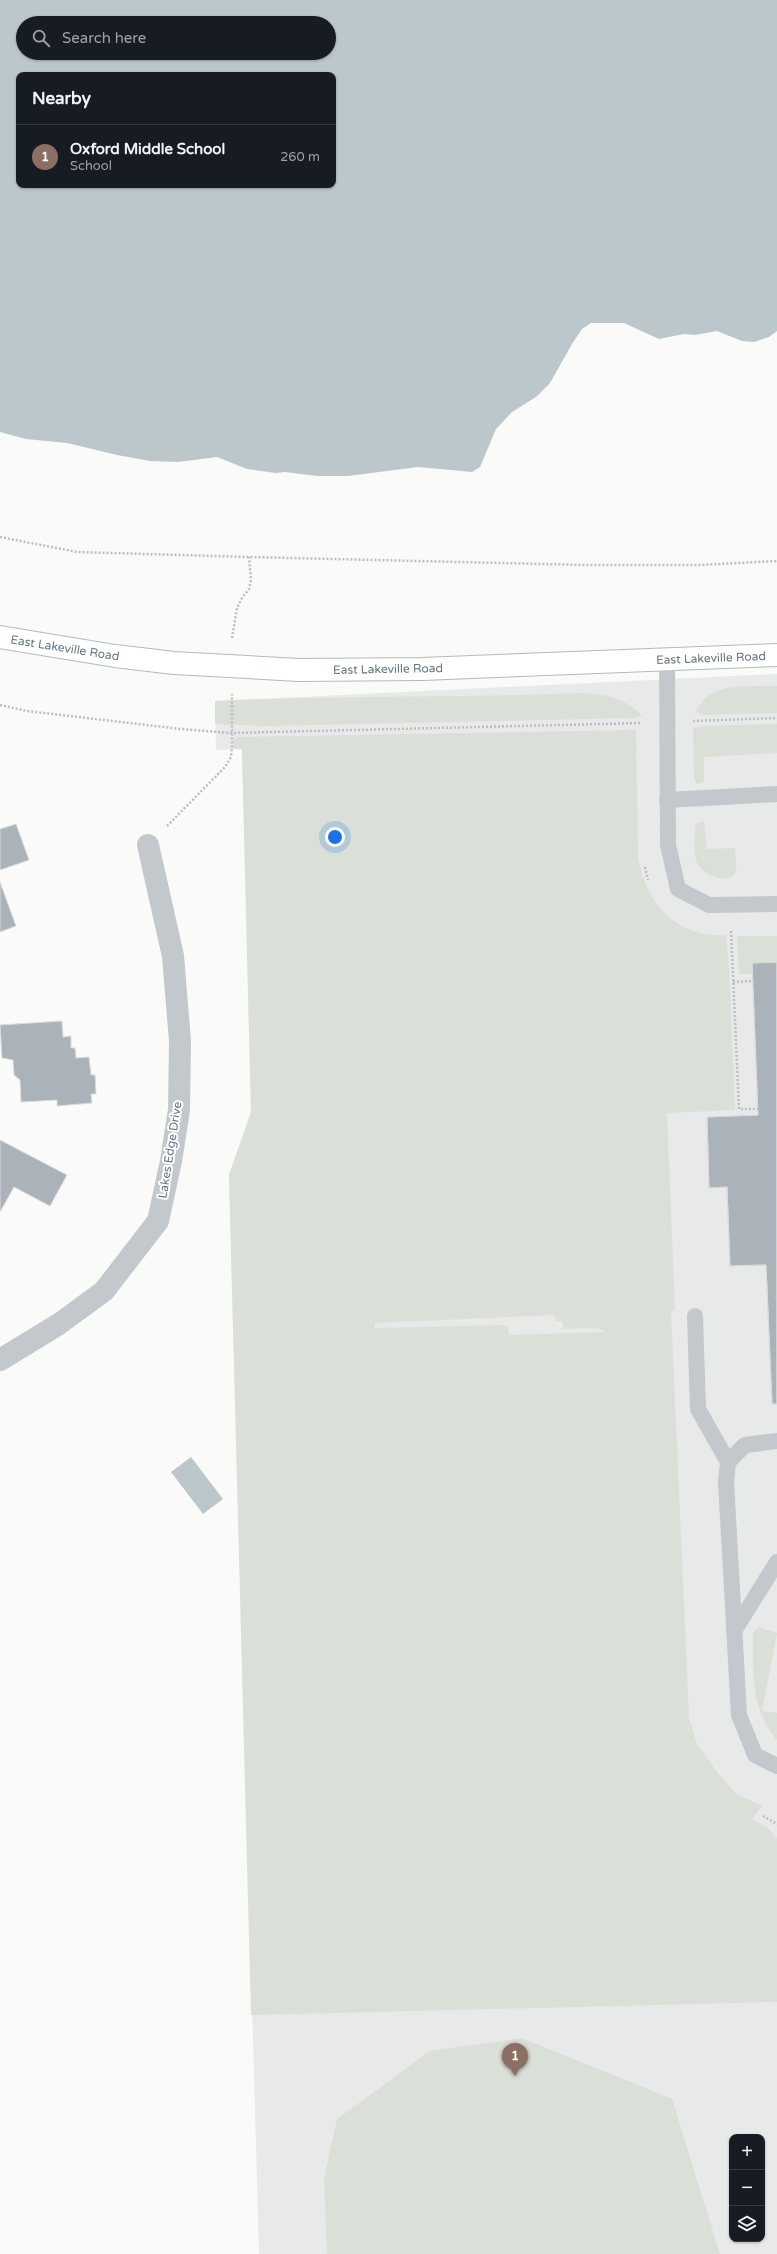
<!DOCTYPE html>
<meta charset="utf-8">
<style>
:root{--surface:#171b24;--page:#20242c;--text:#f1f3f6;--muted:#9ea1a6;--line:#363941;--accent:#1a73e8}
body{margin:0;font-family:"Varela Round",sans-serif;background:var(--page);color:var(--text)}
.controls{position:absolute;right:12px;bottom:12px;display:grid;overflow:hidden;border-radius:8px;box-shadow:0 1px 3px #0004}
.controls button{width:36px;height:36px;display:grid;place-items:center;padding:0;border:0;border-bottom:1px solid var(--line);background:var(--surface);color:var(--text);font:20px sans-serif}
.you{position:absolute;left:335px;top:837px;width:14px;height:14px;margin:-10px;border:3px solid #fff;border-radius:50%;background:#1a73e8;box-shadow:0 0 0 6px #1a73e833}
.badge{display:grid;place-items:center;width:26px;height:26px;border-radius:50%;background:var(--accent);color:#fff;font-size:13px;font-weight:700}
.pin{position:absolute;translate:-50% -33px;filter:drop-shadow(0 1px 2px #0008)}
.pin::after{content:'';position:absolute;top:21px;width:14px;height:12px;background:inherit;clip-path:polygon(0 0,100% 0,50% 100%)}
.list{margin:0;padding:0;list-style:none}
h2{display:flex;justify-content:space-between;align-items:center;height:52px;margin:0;padding:0 16px;font-size:17px}
h2 small{font-size:13px;font-weight:400;color:var(--muted)}
.list li{display:grid;grid-template-columns:26px 1fr auto;gap:12px;align-items:center;box-sizing:border-box;height:64px;padding:0 16px;border-top:1px solid var(--line)}
.list b{display:block;font-size:15px;white-space:nowrap}
.list p{margin:0;font-size:13px;white-space:nowrap;color:var(--muted)}
.list em{font-size:13px;font-style:normal;color:var(--muted)}
.icon{flex:none;width:22px;height:22px;fill:none;stroke:currentColor;stroke-width:2;stroke-linecap:round;stroke-linejoin:round}
.map{position:relative;flex:none;width:777px;height:2254px;overflow:hidden}
.search{position:absolute;background:var(--surface);box-shadow:0 1px 3px #0004;left:16px;top:16px;width:320px;height:44px;display:flex;align-items:center;gap:10px;box-sizing:border-box;padding:0 14px;border-radius:22px;color:var(--muted);font-size:15px}
.panel{position:absolute;background:var(--surface);box-shadow:0 1px 3px #0004;left:16px;top:72px;width:320px;height:116px;border-radius:8px}
.map>svg:first-child{display:block}
.built{fill:#e8e9e9;fill-rule:evenodd}
.green{fill:#dadfd7;fill-rule:evenodd}
.water{fill:#bbc7cb;fill-rule:evenodd}
.building{fill:#aab3b9;stroke:#dcdcda}
.lines{fill:none;stroke-linecap:round;stroke-linejoin:round}
.secondary-casing{stroke:#b3babf;stroke-width:24}
.path{stroke:#bbbfc2;stroke-width:2.5;stroke-dasharray:2 2;stroke-linecap:butt}
.service{stroke:#c3c8cc;stroke-width:16}
.minor{stroke:#c3c8cc;stroke-width:22}
.secondary{stroke:#fff;stroke-width:22}
.labels{text-anchor:middle;stroke-width:4;stroke-linejoin:round;paint-order:stroke}
.street-label{font-size:12px;fill:#657683;stroke:#fff}
</style>
<div class="map">
<svg width="777" height="2254" viewBox="0 0 777 2254">
<rect width="100%" height="100%" fill="#fafaf8"/>
<!-- built -->
<path class="built" d="M 777,674 L 777,2254 L 259,2254 L 229,1175 L 251,1112 L 242,749 L 216,750 L 215,701 ZM 732,2137 L 762,2137 L 762,2239 L 732,2239 Z"/>
<!-- green -->
<path class="green" d="M 777,686 L 777,713 L 703,715 L 696,712 C 709,681 750,687 777,686 Z
M 583,693 C 607,695 625,698 642,716 L 634,718 L 266,726 L 215,724 L 215,701 C 338,695 460,698 583,693 Z
M 777,724 L 777,753 L 704,757 L 704,782 L 697,784 L 694,780 L 693,728 L 703,726 Z
M 636,730 L 638,857 C 646,904 676,938 726,935 L 729,965 L 735,1110 L 667,1113 L 675,1311 L 671,1311 L 689,1718 L 697,1744 L 714,1768 L 736,1794 L 762,1806 L 752,1819 L 768,1828 L 777,1838 L 777,2002 L 251,2015 L 229,1175 L 251,1112 L 242,749 L 234,749 L 233,740 L 238,737 ZM 555,1315 L 556,1321 L 563,1321 L 563,1329 L 598,1328 L 605,1332 L 509,1335 L 508,1327 L 506,1325 L 375,1328 L 375,1323 Z
M 700,822 L 704,822 L 707,849 L 735,848 C 735,855 738,867 735,873 C 727,886 702,873 697,863 C 693,853 695,839 695,828 L 696,824 Z
M 737,936 L 777,936 L 777,962 L 753,963 L 753,974 L 739,974 Z
M 758,1627 L 777,1633 L 762,1711 L 777,1713 L 777,1740 C 750,1709 753,1671 753,1633 Z
M 522,2038 L 672,2099 L 720,2254 L 327,2254 L 324,2179 L 337,2119 L 430,2051 Z"/>
<!-- water -->
<path class="water" d="M 0,0 L 777,0 L 777,331 L 769,337 L 754,342 L 742,341 L 717,331 L 695,335 L 684,334 L 659,339 L 624,323 L 591,323 L 582,329 L 572,344 L 550,383 L 536,397 L 512,412 L 496,429 L 480,467 L 472,472 L 418,467 L 348,476 L 317,476 L 285,472 L 276,473 L 247,469 L 217,457 L 178,462 L 150,461 L 117,455 L 67,443 L 26,439 L 0,432 ZM 23,23 L 329,23 L 329,53 L 23,53 ZM 19,75 L 333,75 L 333,185 L 19,185 Z
M 191,1457 L 223,1499 L 203,1514 L 171,1472 Z"/>
<!-- building -->
<path class="building" d="M 16,824 L 29,860 L 0,870 L 0,829 Z
M 0,882 L 16,926 L 0,932 Z
M 777,962 L 777,1404 L 772,1404 L 766,1265 L 730,1266 L 727,1187 L 709,1188 L 707,1117 L 758,1115 L 752,963 Z
M 777,962 L 777,1404 L 772,1404 L 766,1265 L 730,1266 L 727,1187 L 709,1188 L 707,1117 L 758,1115 L 752,963 Z
M 62,1021 L 63,1037 L 71,1036 L 71,1048 L 75,1048 L 76,1058 L 89,1057 L 91,1075 L 95,1075 L 96,1094 L 91,1094 L 92,1103 L 57,1106 L 57,1100 L 21,1102 L 20,1080 L 14,1075 L 13,1060 L 2,1058 L 0,1025 Z
M 0,1140 L 67,1175 L 50,1206 L 14,1187 L 0,1212 Z"/>
<g class="lines">
<!-- secondary casing -->
<g class="secondary-casing">
<path id="secondary" d="M 0,637 L 115,656 L 174,663 L 299,670 L 422,669 L 777,655"/>
</g>
<!-- path -->
<path class="path" d="M 0,537 L 77,552 L 249,557 L 585,565 L 699,565 L 777,561
M 232,638 L 237,608 L 242,598 L 249,589 L 251,580 L 249,557
M 0,705 L 27,711 L 181,729 L 231,733 L 642,723
M 693,721 L 777,718
M 167,826 L 225,767 L 231,757 L 232,746 L 232,694
M 645,867 L 648,880
M 731,931 L 739,1109 L 758,1109
M 733,982 L 753,981
M 763,1816 L 777,1824"/>
<!-- service -->
<path class="service" d="M 667,660 L 668,845 L 678,889 L 709,905 L 777,904
M 667,800 L 777,794
M 695,1316 L 698,1409 L 728,1462
M 777,1441 L 745,1445 L 728,1462 L 726,1482 L 739,1715 L 755,1755 L 777,1766
M 734,1631 L 777,1562"/>
<!-- minor -->
<path class="minor" d="M 0,1360 L 59,1324 L 104,1291 L 158,1221 L 171,1161 L 179,1110 L 180,1041 L 173,956 L 148,845"/>
<!-- secondary -->
<use href="#secondary" class="secondary"/>
</g>
<g class="labels">
<!-- street labels -->
<g class="street-label">
<text transform="translate(65 648) rotate(9)" y="4">East Lakeville Road</text>
<text transform="translate(711 658) rotate(-2)" y="4">East Lakeville Road</text>
<text transform="translate(388 669) rotate(-1)" y="4">East Lakeville Road</text>
<text transform="translate(170 1150) rotate(-81)" y="4">Lakes Edge Drive</text>
</g>
</g>
</svg>
<div class="controls">
<button>+</button>
<button>−</button>
<button><svg class="icon" aria-label="layers" viewBox="0 0 24 24"><path d="M12 4l9 5-9 5-9-5zM3 14l9 5 9-5"/></svg></button>
</div>
<div class="you"></div>
<div class="pin badge" style="left:515px;top:2076px;background:#8d6e63">1</div>
<div class="search"><svg class="icon" aria-label="search" viewBox="0 0 24 24"><circle cx="10" cy="10" r="6"/><path d="M15 15l6 6"/></svg>Search here</div>
<section class="panel">
<h2>Nearby<small></small></h2>
<ul class="list">
<li><span class="badge" style="background:#8d6e63">1</span><div><b>Oxford Middle School</b><p>School</p></div><em>260 m</em></li>
</ul>
</section>
</div>
